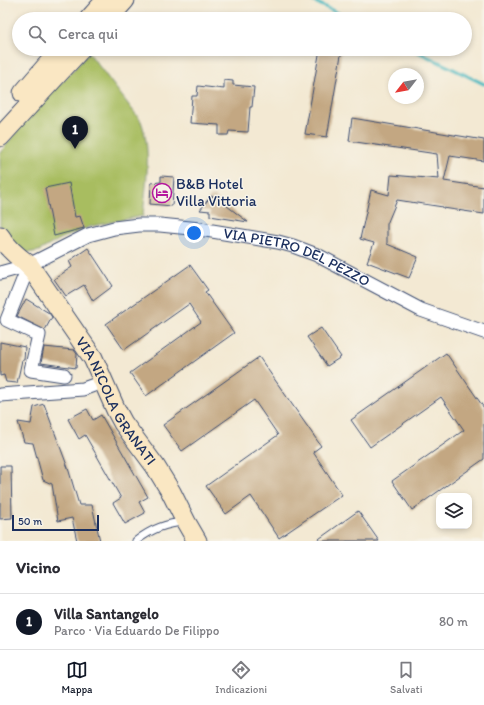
<!DOCTYPE html>
<html lang="it">
<meta charset="utf-8">
<style>
:root{--surface:#fff;--page:#f7f7f7;--text:#2b2b33;--muted:#7c7c81;--line:#e1e1e2;--accent:#111827}
body{margin:0;font-family:Itim,sans-serif;background:var(--page);color:var(--text)}
.controls{position:absolute;right:12px;bottom:12px;display:grid;overflow:hidden;border-radius:8px;box-shadow:0 2px 6px #0003}
.controls button{width:36px;height:36px;display:grid;place-items:center;padding:0;border:0;border-bottom:1px solid var(--line);background:var(--surface);color:var(--text);font:20px sans-serif}
.compass{position:absolute;left:388px;top:68px;width:36px;height:36px;border-radius:50%;background:var(--surface);box-shadow:0 2px 6px #0003;rotate:239deg}
.scale{position:absolute;left:12px;bottom:10px;width:87px;box-sizing:border-box;padding-left:4px;border:2px solid #1b2f5e;border-top:0;font-size:11px;line-height:14px;white-space:nowrap;color:#1b2f5e;-webkit-text-stroke:3px #f7f3e8;paint-order:stroke}
.you{position:absolute;left:194px;top:233px;width:14px;height:14px;margin:-10px;border:3px solid #fff;border-radius:50%;background:#1a73e8;box-shadow:0 0 0 6px #1a73e833}
.badge{display:grid;place-items:center;width:26px;height:26px;border-radius:50%;background:var(--accent);color:#fff;font-size:13px;font-weight:700}
.pin{position:absolute;translate:-50% -33px;filter:drop-shadow(0 1px 2px #0008)}
.pin::after{content:'';position:absolute;top:21px;width:14px;height:12px;background:inherit;clip-path:polygon(0 0,100% 0,50% 100%)}
.list{margin:0;padding:0;list-style:none}
h2{display:flex;justify-content:space-between;align-items:center;height:52px;margin:0;padding:0 16px;font-size:17px}
h2 small{font-size:13px;font-weight:400;color:var(--muted)}
.list li{display:grid;grid-template-columns:26px 1fr auto;gap:12px;align-items:center;box-sizing:border-box;height:56px;padding:0 16px;border-top:1px solid var(--line)}
.list b{display:block;font-size:15px;white-space:nowrap}
.list p{margin:0;font-size:13px;white-space:nowrap;color:var(--muted)}
.list em{font-size:13px;font-style:normal;color:var(--muted)}
.icon{flex:none;width:22px;height:22px;fill:none;stroke:currentColor;stroke-width:2;stroke-linecap:round;stroke-linejoin:round}
.map{position:relative;flex:none;width:484px;height:541px;overflow:hidden}
.search{position:absolute;background:var(--surface);box-shadow:0 2px 6px #0003;left:12px;right:12px;top:12px;height:44px;display:flex;align-items:center;gap:10px;box-sizing:border-box;padding:0 14px;border-radius:22px;color:var(--muted);font-size:15px}
.sheet{height:108px;background:var(--surface)}
nav{display:flex;justify-content:space-around;align-items:center;box-sizing:border-box;height:56px;border-top:1px solid var(--line);background:var(--surface);font-size:11px;color:var(--muted)}
nav a{display:grid;justify-items:center;gap:2px}
nav .on{color:var(--accent)}
.map>svg:first-child{display:block}
.green{fill:#a8bd61;stroke:#627660}
.lines{fill:none;stroke-linecap:round;stroke-linejoin:round}
.stream{stroke:#4bbac1;stroke-width:3.5}
.building{fill:#c3a782}
.lane-casing{stroke:#3b4b70;stroke-width:9}
.street-casing{stroke:#3b4b70;stroke-width:15}
.secondary-casing{stroke:#3b4b70;stroke-width:21}
.lane{stroke:#fff;stroke-width:7}
.street{stroke:#fff;stroke-width:13}
.secondary{stroke:#fae7c3;stroke-width:19}
.labels{text-anchor:middle;stroke-width:3;stroke-linejoin:round;paint-order:stroke}
.poi-label{font-size:15px;fill:#1b2f5e;stroke:#f7f3e8;text-anchor:start}
.street-label{font-size:15px;fill:#1b2f5e;stroke:#f7f3e8}
</style>
<div class="map">
<svg width="484" height="541" viewBox="0 0 484 541">
<rect width="100%" height="100%" fill="#f7f3e8"/>
<filter id="ink" filterUnits="userSpaceOnUse"><feTurbulence type="fractalNoise" baseFrequency=".025" numOctaves="2"/><feDisplacementMap in="SourceGraphic" scale="8" xChannelSelector="R" yChannelSelector="G"/><feConvolveMatrix kernelMatrix="1 2 1 2 8 2 1 2 1" color-interpolation-filters="sRGB"/></filter>
<filter id="wash" filterUnits="userSpaceOnUse"><feTurbulence type="fractalNoise" baseFrequency=".012" numOctaves="4" result="noise"/><feDisplacementMap in="SourceGraphic" scale="16" xChannelSelector="R" yChannelSelector="G"/><feGaussianBlur stdDeviation="0.9" result="paint"/><feColorMatrix in="noise" values="0 0 0 0 0 0 0 0 0 0 0 0 0 0 0 0 0 1.4 0 .05"/><feComposite in="paint" operator="in"/></filter>
<g filter="url(#wash)">
<rect width="100%" height="100%" fill="#f3e9d3"/>
<!-- green -->
<path class="green" d="M 89,53 L 141,121 C 152,151 146,184 143,216 L 92,226 L 62,238 L 39,251 L 26,253 L 16,248 L 0,225 L 0,153 L 16,132 Z"/>
<g class="lines">
<!-- stream -->
<path class="stream" d="M 311,0 L 350,19
M 412,49 L 484,84"/>
</g>
<g id="blocks">
<!-- building -->
<path class="building" d="M 320,49 L 342,49 L 327,137 L 305,134 Z
M 224,80 L 233,81 L 233,85 L 254,87 L 252,107 L 250,107 L 248,132 L 229,131 L 228,135 L 219,135 L 219,125 L 190,123 L 192,96 L 197,96 L 198,86 L 224,89 Z
M 352,118 L 484,140 L 484,161 L 450,156 L 444,181 L 484,187 L 484,214 L 443,208 L 443,207 L 397,200 L 387,224 L 387,244 L 418,257 L 409,278 L 367,262 L 374,243 L 360,239 L 371,190 L 389,195 L 391,175 L 439,179 L 437,154 L 349,141 Z
M 161,176 L 174,177 L 172,206 L 150,204 L 151,183 L 161,182 Z
M 69,183 L 75,217 L 80,216 L 84,228 L 54,236 L 45,188 Z
M 211,196 L 213,197 L 214,196 L 248,222 L 210,216 L 210,211 L 200,210 Z
M 88,248 L 113,286 L 93,301 L 84,285 L 66,296 L 54,279 L 72,267 L 69,261 Z
M 190,265 L 208,290 L 205,292 L 234,333 L 146,396 L 130,373 L 201,322 L 189,304 L 124,350 L 106,324 Z
M 26,299 L 49,313 L 52,317 L 45,330 L 17,316 Z
M 321,328 L 341,357 L 327,366 L 307,337 Z
M 0,342 L 25,347 L 24,360 L 22,360 L 17,383 L 6,382 L 4,375 L 0,376 Z
M 44,347 L 74,350 L 77,354 L 76,368 L 41,363 Z
M 446,353 L 484,408 L 484,459 L 412,510 L 392,481 L 464,430 L 441,397 L 370,447 L 351,420 Z
M 259,357 L 321,446 L 313,452 L 342,495 L 279,538 L 251,496 L 226,514 L 206,486 L 278,435 L 254,400 L 182,451 L 163,425 Z
M 44,404 L 68,468 L 79,505 L 92,505 L 100,541 L 77,541 L 72,518 L 58,521 L 52,484 L 43,480 L 33,443 L 24,442 L 18,422 L 31,424 L 34,407 Z
M 87,409 L 93,420 L 101,415 L 148,497 L 139,502 L 145,513 L 125,524 L 113,503 L 121,498 L 85,435 L 79,439 L 68,419 Z
M 0,466 L 11,466 L 12,518 L 0,519 Z
M 358,511 L 379,541 L 316,541 Z"/>
</g>
</g>
<g filter="url(#ink)">
<use href="#blocks" fill-opacity="0" stroke="#3b4b70" stroke-width="1"/>
<g class="lines">
<!-- lane casing -->
<g class="lane-casing">
<path id="lane" d="M 136,541 C 151,529 166,523 185,522"/>
</g>
<!-- street casing -->
<g class="street-casing">
<g id="street">
<path d="M 29,265 L 7,320 L 39,335 L 31,370 L 64,375"/>
<path id="s1" d="M 0,273 L 29,265 L 88,235 L 114,228 L 139,225 L 160,225 L 200,229 L 278,242 L 293,246 L 317,255 L 421,310 L 484,332"/>
<path d="M 0,395 L 83,389 L 94,385 L 103,379"/>
</g>
</g>
<!-- secondary casing -->
<g class="secondary-casing">
<g id="secondary">
<path d="M 89,19 L 106,0"/>
<path d="M 108,19 L 125,0"/>
<path d="M 23,93 L 61,49"/>
<path d="M 0,137 L 81,49"/>
<path id="s2" d="M 0,236 C 7,248 18,257 29,265 L 93,358 L 116,410 L 123,423 L 155,466 L 171,492 L 186,522 L 197,541"/>
</g>
</g>
<!-- lane -->
<use href="#lane" class="lane"/>
<!-- street -->
<use href="#street" class="street"/>
<!-- secondary -->
<use href="#secondary" class="secondary"/>
</g>
</g>
<!-- icons -->
<defs>
<g id="hotel-ring" transform="scale(1)"><circle r="9.5" fill="#f7f3e8" stroke="#b5179e" stroke-width="1.5"/><path d="M-6-4.5h1.5V1H6V5H4.5V3h-9V5H-6ZM-4 0a1.8 1.8 0 1 1 3.6 0ZM.5 0V-2.5h3Q6-2.5 6 0Z" fill="#b5179e"/></g>
</defs>
<g fill-rule="evenodd">
<use href="#hotel-ring" x="162" y="193"/>
</g>
<g class="labels">
<!-- poi labels -->
<g class="poi-label">
<text x="176" y="189">B&amp;B Hotel<tspan x="176" dy="17">Villa Vittoria</tspan></text>
</g>
<!-- street labels -->
<g class="street-label">
<text dy="5" stroke="none"><textPath href="#s1" startOffset="311">VIA PIETRO DEL PEZZO</textPath></text>
<text dy="5" stroke="none"><textPath href="#s2" startOffset="203">VIA NICOLA GRANATI</textPath></text>
</g>
</g>
</svg>
<div class="controls">
<button><svg class="icon" aria-label="layers" viewBox="0 0 24 24"><path d="M12 4l9 5-9 5-9-5zM3 14l9 5 9-5"/></svg></button>
</div>
<svg class="compass" viewBox="-18 -18 36 36"><path d="M0-13l5 13h-10z" fill="#e53935"/><path d="M0 13l5-13h-10z" fill="#7c7c81"/></svg>
<div class="scale">50 m</div>
<div class="you"></div>
<div class="pin badge" style="left:75px;top:149px">1</div>
<div class="search"><svg class="icon" aria-label="search" viewBox="0 0 24 24"><circle cx="10" cy="10" r="6"/><path d="M15 15l6 6"/></svg>Cerca qui</div>
</div>
<section class="sheet">
<h2>Vicino<small></small></h2>
<ul class="list">
<li><span class="badge">1</span><div><b>Villa Santangelo</b><p>Parco · Via Eduardo De Filippo</p></div><em>80 m</em></li>
</ul>
</section>
<nav>
<a class="on"><svg class="icon" aria-label="map" viewBox="0 0 24 24"><path d="M3 6l6-2 6 2 6-2v14l-6 2-6-2-6 2zM9 4v14M15 6v14"/></svg>Mappa</a>
<a><svg class="icon" aria-label="directions" viewBox="0 0 24 24"><path d="M12 3l9 9-9 9-9-9zM9 14v-3h6M13 9l2 2-2 2"/></svg>Indicazioni</a>
<a><svg class="icon" aria-label="saved" viewBox="0 0 24 24"><path d="M7 4h10v16l-5-4-5 4z"/></svg>Salvati</a>
</nav>
